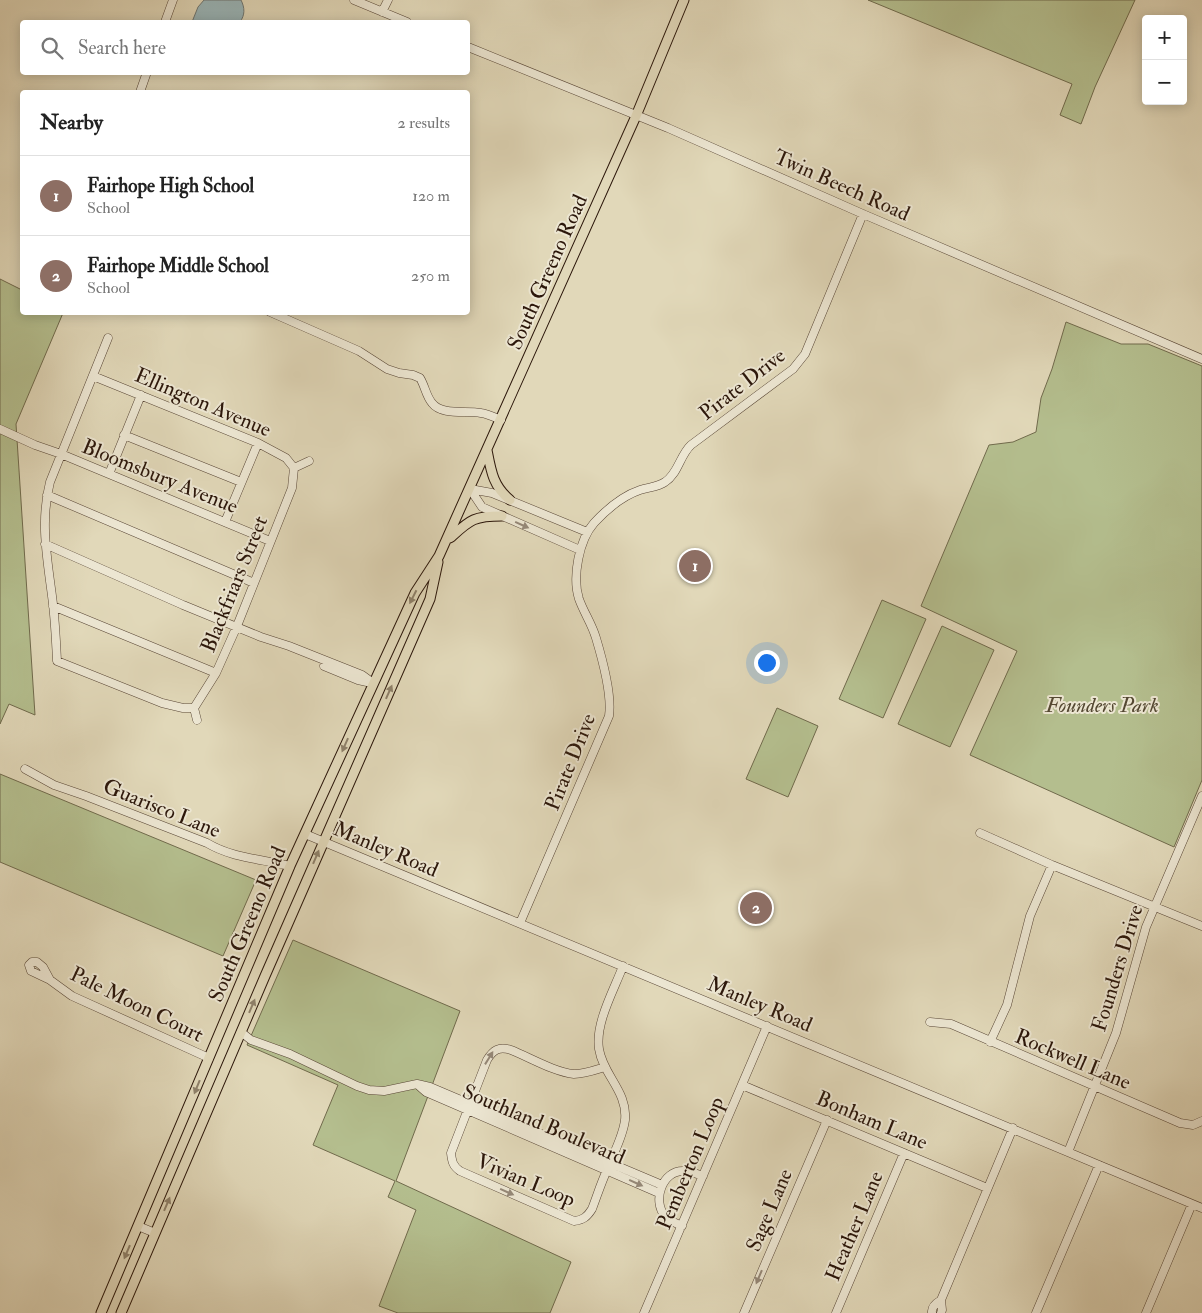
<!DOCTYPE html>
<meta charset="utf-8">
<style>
:root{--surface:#fff;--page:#f6f6f6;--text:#222;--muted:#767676;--line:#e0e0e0;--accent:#2563eb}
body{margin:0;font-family:"IM FELL Double Pica",serif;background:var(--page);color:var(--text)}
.controls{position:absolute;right:15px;top:15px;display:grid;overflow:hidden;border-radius:5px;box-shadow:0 2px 12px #0003}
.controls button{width:45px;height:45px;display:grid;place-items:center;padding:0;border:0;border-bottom:1px solid var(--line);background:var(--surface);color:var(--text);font:25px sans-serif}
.you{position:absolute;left:766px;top:662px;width:18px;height:18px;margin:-12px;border:4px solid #fff;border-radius:50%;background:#1a73e8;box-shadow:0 0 0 8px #1a73e833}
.badge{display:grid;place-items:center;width:32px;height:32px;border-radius:50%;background:var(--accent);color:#fff;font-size:16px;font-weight:700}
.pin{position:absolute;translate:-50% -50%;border:2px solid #fff;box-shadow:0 1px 5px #0006}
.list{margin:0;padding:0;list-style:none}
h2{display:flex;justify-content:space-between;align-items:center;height:65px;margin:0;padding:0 20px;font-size:21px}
h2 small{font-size:16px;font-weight:400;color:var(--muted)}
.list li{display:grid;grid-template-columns:32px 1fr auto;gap:15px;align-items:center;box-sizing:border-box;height:80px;padding:0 20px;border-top:1px solid var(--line)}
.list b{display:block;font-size:19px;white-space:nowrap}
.list p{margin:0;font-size:16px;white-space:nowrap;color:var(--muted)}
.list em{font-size:16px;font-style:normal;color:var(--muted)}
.icon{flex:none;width:28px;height:28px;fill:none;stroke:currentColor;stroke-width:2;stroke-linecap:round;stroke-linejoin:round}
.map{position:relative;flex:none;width:1202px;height:1313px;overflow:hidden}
.search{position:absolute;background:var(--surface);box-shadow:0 2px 12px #0003;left:20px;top:20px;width:450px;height:55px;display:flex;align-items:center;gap:12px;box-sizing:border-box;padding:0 18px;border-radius:5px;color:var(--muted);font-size:19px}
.panel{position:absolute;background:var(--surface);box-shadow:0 2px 12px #0003;left:20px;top:90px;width:450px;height:225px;border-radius:5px}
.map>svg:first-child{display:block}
.green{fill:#b4be8e;stroke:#706a4c}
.water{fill:#9ab7bb;stroke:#6e7774}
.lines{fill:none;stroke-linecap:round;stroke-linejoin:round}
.minor-casing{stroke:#584636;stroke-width:9}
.major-casing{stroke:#2b160a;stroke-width:11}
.minor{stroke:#ece6d2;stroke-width:8}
.major{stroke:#e1d8b9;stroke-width:9}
.oneway{fill:#958878}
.oneway2{fill:#8f816a}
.labels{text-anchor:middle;stroke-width:4;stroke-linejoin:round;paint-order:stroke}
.street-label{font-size:21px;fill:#2b160a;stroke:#ece6d2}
.park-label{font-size:21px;font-style:italic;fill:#544832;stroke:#ece6d2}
</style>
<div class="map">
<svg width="1202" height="1313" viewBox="0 0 1202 1313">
<rect width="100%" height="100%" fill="#e1d8b9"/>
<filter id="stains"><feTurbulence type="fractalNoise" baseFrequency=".004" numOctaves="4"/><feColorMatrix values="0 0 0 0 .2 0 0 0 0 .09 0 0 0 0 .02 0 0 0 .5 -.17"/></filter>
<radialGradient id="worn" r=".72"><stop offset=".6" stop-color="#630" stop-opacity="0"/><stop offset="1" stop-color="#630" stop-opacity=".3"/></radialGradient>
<!-- green -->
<path class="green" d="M 868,0 L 1135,0 L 1095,87 L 1081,124 L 1060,115 L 1072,84 Z
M 0,279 L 22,290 L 22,312 L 63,313 L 16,424 L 35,715 L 9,704 L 0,724 Z
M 1066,322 L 1121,344 L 1148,344 L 1202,366 L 1202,780 L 1174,847 L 970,755 L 1017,651 L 921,606 L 989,445 L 1013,442 L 1036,432 L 1041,398 L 1052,369 Z
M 882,600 L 926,619 L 883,718 L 839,699 Z
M 942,626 L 994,650 L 950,747 L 898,724 Z
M 777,708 L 818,726 L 788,797 L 746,779 Z
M 0,774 L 256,880 L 223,956 L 0,862 Z
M 293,940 L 460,1011 L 396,1181 L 571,1262 L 550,1313 L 398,1313 L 379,1306 L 416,1210 L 388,1197 L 395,1181 L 313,1145 L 338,1085 L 247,1045 Z"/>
<!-- water -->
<path class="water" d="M 204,0 L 241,0 C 245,8 245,15 240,22 L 192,22 L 198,7 Z"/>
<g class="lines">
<!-- minor casing -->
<g class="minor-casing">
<path id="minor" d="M 354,0 L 407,22
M 382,12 L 388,0
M 165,22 L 173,0
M 468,47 L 668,128 L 863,214 L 1202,359
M 140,92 L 147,72
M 270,312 L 359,351 L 387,369 L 399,373 L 413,375 L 420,378 C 425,386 426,396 432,403 C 442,416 466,410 481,413 C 488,414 494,417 501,420
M 108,338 L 50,482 C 40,521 47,557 52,596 C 55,618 56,639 57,661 L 162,703 L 183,708 L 194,708
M 93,376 L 258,443 L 286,458 L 294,468
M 0,429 L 35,445 L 61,454 L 270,541
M 124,435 L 241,482
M 294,468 L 309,461
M 109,474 L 141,395
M 470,489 L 482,507 L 580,550
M 470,489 L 492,493 L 587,532
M 47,495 L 254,583
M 225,522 L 258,443
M 45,544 L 183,605 L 261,637 L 289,646 L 362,675 L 373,683
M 53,606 L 216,673
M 324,666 L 358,680 L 367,682
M 194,708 L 216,673 L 237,626 L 292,488 L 294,468
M 194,708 L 197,720
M 25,769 L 54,785 L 86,796 L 207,843 C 232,858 261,859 290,866
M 980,833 L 1052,865 L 1202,926
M 305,834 L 1202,1208
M 520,923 L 609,716 C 612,696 602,658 596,638 C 592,624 584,613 579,599 C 572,577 579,540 594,523 C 607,509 622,496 640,490 C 649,487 658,487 665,482 C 678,474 680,455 691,445 L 793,369 L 805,354 L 863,214
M 32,962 L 37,962 L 43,967 L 50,980 L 31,971 L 29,965 Z
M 50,980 L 72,996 L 209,1058
M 930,1022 L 951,1024 L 1180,1123 L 1193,1125 L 1202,1121
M 241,1032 L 251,1040 L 290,1054 L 357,1086 L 369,1090 L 384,1091 L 417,1084 L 430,1087 L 662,1185
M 990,1042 L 1007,1005 L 1030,916 L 1052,865
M 605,1067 C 595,1070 585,1074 574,1074 C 554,1072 529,1057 511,1050 C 499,1046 493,1050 487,1060 L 451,1153 C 452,1162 453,1166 460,1171 L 574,1221 C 583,1220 587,1217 592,1209 C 597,1196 601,1183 607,1170 C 613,1154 623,1137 625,1120 C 628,1092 603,1075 599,1049 C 595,1023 614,990 623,966
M 418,1085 L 426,1092 L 659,1193
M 742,1085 L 987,1188
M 1068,1152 L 1116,1033 L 1146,927 L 1202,796
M 138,1226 L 155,1233
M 682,1226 C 676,1223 669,1221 665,1216 C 652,1201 662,1170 684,1171 C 690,1171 697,1174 703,1176
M 644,1313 L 767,1026
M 744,1313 L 827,1120
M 836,1313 L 904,1153
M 932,1313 C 931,1307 936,1303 941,1300 L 1013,1128
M 941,1313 L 942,1310 L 941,1300
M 1036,1313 L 1099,1165
M 1146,1313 L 1192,1204"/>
</g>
<!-- major casing -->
<g class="major-casing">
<path id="major" d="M 487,450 C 491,471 493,486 510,500
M 450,538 C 470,520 473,516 502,516
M 101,1313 L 290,866 L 415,593 L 439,556 L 636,116 L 684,0
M 121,1313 L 265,976 L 430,599 L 438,562"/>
</g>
<!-- minor -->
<use href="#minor" class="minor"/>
<!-- major -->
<use href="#major" class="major"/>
</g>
<!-- one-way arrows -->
<defs><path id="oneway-solid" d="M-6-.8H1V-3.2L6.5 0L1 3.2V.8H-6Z" transform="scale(1.25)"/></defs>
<g class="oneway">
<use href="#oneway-solid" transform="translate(522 525) rotate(24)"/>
<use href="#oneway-solid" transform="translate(489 1058) rotate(-58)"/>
<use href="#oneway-solid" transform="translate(636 1183) rotate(24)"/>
<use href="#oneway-solid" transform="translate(507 1192) rotate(24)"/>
<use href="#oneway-solid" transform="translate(759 1277) rotate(113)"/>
</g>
<g class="oneway2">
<use href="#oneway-solid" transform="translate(413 597) rotate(117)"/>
<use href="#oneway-solid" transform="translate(389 692) rotate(-66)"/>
<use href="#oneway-solid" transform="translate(345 745) rotate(114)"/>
<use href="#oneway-solid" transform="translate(316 857) rotate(-67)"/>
<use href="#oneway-solid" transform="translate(252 1006) rotate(-67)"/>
<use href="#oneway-solid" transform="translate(197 1087) rotate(112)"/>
<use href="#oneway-solid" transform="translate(167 1204) rotate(-67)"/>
<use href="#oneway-solid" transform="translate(127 1252) rotate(113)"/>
</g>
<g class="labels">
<!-- street labels -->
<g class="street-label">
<text transform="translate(842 185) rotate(24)" y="7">Twin Beech Road</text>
<text transform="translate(547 272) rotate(-66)" y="7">South Greeno Road</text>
<text transform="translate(742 384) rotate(-38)" y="7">Pirate Drive</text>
<text transform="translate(203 402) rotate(23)" y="7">Ellington Avenue</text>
<text transform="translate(160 476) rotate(22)" y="7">Bloomsbury Avenue</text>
<text transform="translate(234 584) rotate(-68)" y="7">Blackfriars Street</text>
<text transform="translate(570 762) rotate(-68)" y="7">Pirate Drive</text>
<text transform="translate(162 808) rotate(22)" y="7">Guarisco Lane</text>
<text transform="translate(386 849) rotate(23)" y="7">Manley Road</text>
<text transform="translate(247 924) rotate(-67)" y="7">South Greeno Road</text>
<text transform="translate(1117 968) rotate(-73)" y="7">Founders Drive</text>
<text transform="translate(137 1004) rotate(26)" y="7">Pale Moon Court</text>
<text transform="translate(760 1004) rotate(23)" y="7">Manley Road</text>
<text transform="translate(1073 1059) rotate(23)" y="7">Rockwell Lane</text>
<text transform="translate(872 1120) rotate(23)" y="7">Bonham Lane</text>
<text transform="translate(544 1124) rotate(23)" y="7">Southland Boulevard</text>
<text transform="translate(690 1163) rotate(-67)" y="7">Pemberton Loop</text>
<text transform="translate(526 1180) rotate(23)" y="7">Vivian Loop</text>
<text transform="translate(769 1210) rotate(-67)" y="7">Sage Lane</text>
<text transform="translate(854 1226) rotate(-67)" y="7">Heather Lane</text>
</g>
<!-- park labels -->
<g class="park-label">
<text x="1102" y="712">Founders Park</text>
</g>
</g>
<rect width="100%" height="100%" filter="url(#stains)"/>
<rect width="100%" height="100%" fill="url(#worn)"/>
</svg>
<div class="controls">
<button>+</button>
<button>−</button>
</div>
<div class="you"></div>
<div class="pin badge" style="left:695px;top:566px;background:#8d6e63">1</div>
<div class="pin badge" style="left:756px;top:908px;background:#8d6e63">2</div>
<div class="search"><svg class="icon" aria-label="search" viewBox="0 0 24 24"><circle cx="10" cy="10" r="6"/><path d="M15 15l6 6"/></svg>Search here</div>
<section class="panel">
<h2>Nearby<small>2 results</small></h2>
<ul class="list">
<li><span class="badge" style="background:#8d6e63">1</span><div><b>Fairhope High School</b><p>School</p></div><em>120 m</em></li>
<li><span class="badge" style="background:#8d6e63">2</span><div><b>Fairhope Middle School</b><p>School</p></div><em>250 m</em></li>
</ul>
</section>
</div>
